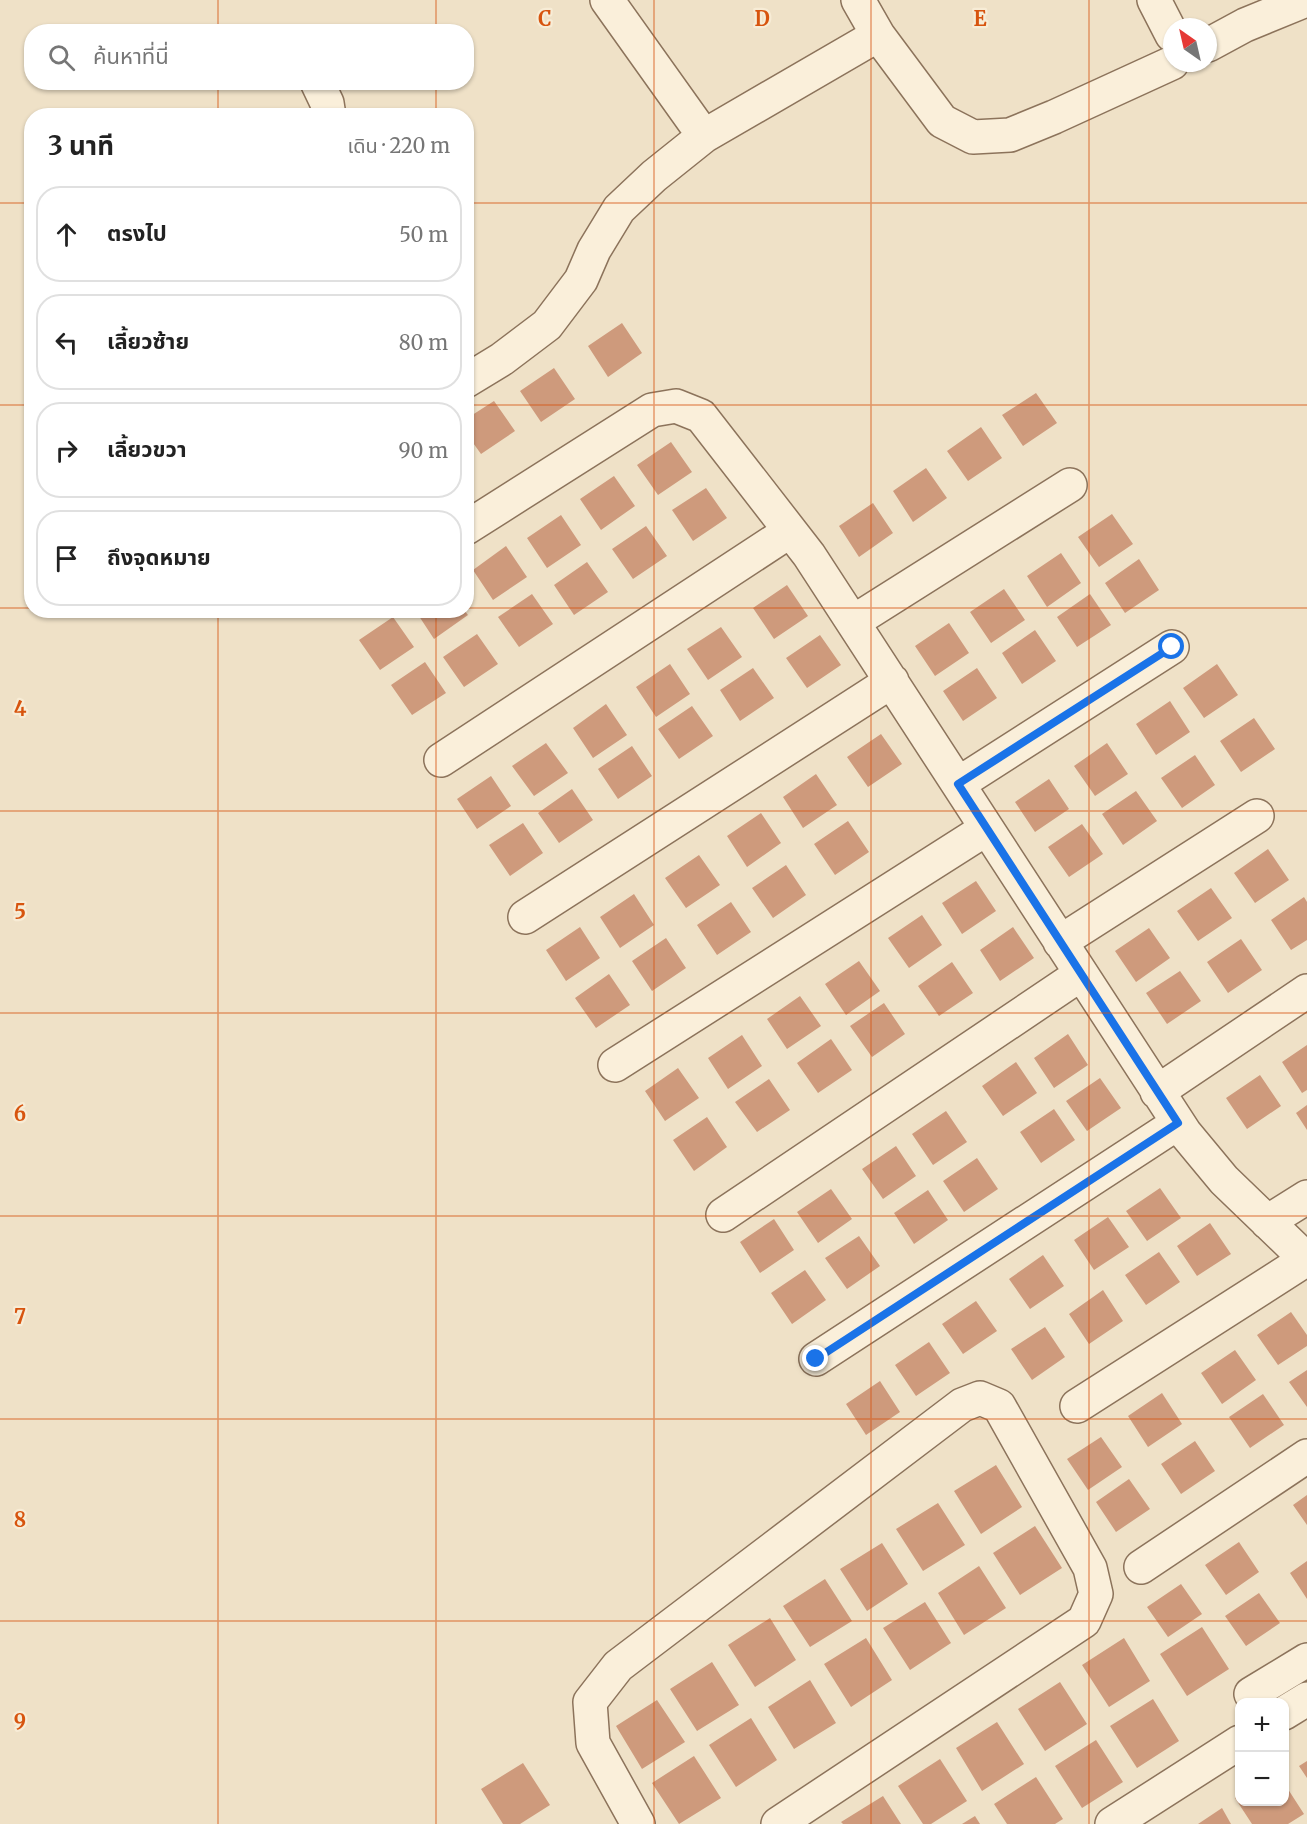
<!DOCTYPE html>
<html lang="th">
<meta charset="utf-8">
<style>
:root{--surface:#fff;--page:#f6f6f6;--text:#222;--muted:#767676;--line:#e0e0e0}
body{margin:0;font-family:Merriweather,"Noto Sans Thai",serif;background:var(--page);color:var(--text)}
.controls{position:absolute;right:18px;bottom:18px;display:grid;overflow:hidden;border-radius:12px;box-shadow:0 2px 4px #0004}
.controls button{width:54px;height:54px;display:grid;place-items:center;padding:0;border:0;border-bottom:2px solid var(--line);background:var(--surface);color:var(--text);font:30px sans-serif}
.compass{position:absolute;left:1163px;top:18px;width:54px;height:54px;border-radius:50%;background:var(--surface);box-shadow:0 2px 4px #0004;rotate:326deg}
.stop{position:absolute;width:18px;height:18px;margin:-14px;border:4px solid #1a73e8;border-radius:50%;background:#fff}
.stop.end{background:#1a73e8;border-color:#fff;box-shadow:0 2px 6px #0008}
.list{margin:0;padding:0;list-style:none}
h2{display:flex;justify-content:space-between;align-items:center;height:78px;margin:0;padding:0 24px;font-size:26px}
h2 small{font-size:20px;font-weight:400;color:var(--muted)}
.list li{display:grid;grid-template-columns:39px 1fr auto;gap:18px;align-items:center;box-sizing:border-box;height:96px;margin:0 12px 12px;padding:0 12px;border:2px solid var(--line);border-radius:24px}
.list b{display:block;font-size:22px;white-space:nowrap}
.list em{font-size:20px;font-style:normal;color:var(--muted)}
.icon{flex:none;width:33px;height:33px;fill:none;stroke:currentColor;stroke-width:2;stroke-linecap:round;stroke-linejoin:round}
.map{position:relative;flex:none;width:1307px;height:1824px;overflow:hidden}
.search{position:absolute;background:var(--surface);box-shadow:0 2px 4px #0004;left:24px;top:24px;width:450px;height:66px;display:flex;align-items:center;gap:15px;box-sizing:border-box;padding:0 21px;border-radius:24px;color:var(--muted);font-size:22px}
.panel{position:absolute;background:var(--surface);box-shadow:0 2px 4px #0004;left:24px;top:108px;width:450px;height:510px;border-radius:24px}
.map>svg:first-child{display:block}
.building{fill:#ce9a7c}
.lines{fill:none;stroke-linecap:round;stroke-linejoin:round}
.minor-casing{stroke:#8c735b;stroke-width:36}
.minor{stroke:#faefda;stroke-width:33}
.route{stroke:#1a73e8;stroke-width:8}
.grid{fill:none;stroke:#d7540e;stroke-width:1.5;stroke-opacity:0.55}
.grid-label{font-size:20px;text-anchor:middle;font-weight:bold;fill:#d7540e;stroke:#f7ecd6;stroke-width:4.5;stroke-linejoin:round;paint-order:stroke}
</style>
<div class="map">
<svg width="1307" height="1824" viewBox="0 0 1307 1824">
<rect width="100%" height="100%" fill="#efe1c7"/>
<!-- building -->
<path class="building" d="M 622,323 L 642,353 L 608,377 L 588,346 Z
M 554,368 L 575,399 L 541,422 L 520,391 Z
M 1036,393 L 1057,423 L 1023,446 L 1002,415 Z
M 494,401 L 515,431 L 481,454 L 466,433 L 466,419 Z
M 981,427 L 1002,458 L 968,481 L 947,451 Z
M 671,442 L 692,472 L 658,495 L 637,465 Z
M 926,468 L 947,498 L 913,522 L 893,491 Z
M 614,476 L 635,506 L 601,530 L 580,499 Z
M 706,488 L 727,518 L 693,541 L 672,510 Z
M 873,503 L 893,533 L 859,557 L 839,526 Z
M 1112,514 L 1133,544 L 1099,567 L 1078,537 Z
M 561,515 L 581,545 L 547,568 L 527,538 Z
M 646,526 L 667,556 L 633,579 L 612,549 Z
M 506,546 L 527,577 L 493,600 L 473,570 Z
M 1061,553 L 1081,583 L 1047,607 L 1027,576 Z
M 1139,559 L 1159,590 L 1125,613 L 1105,583 Z
M 587,562 L 608,592 L 574,615 L 554,585 Z
M 787,585 L 808,616 L 774,639 L 753,608 Z
M 1004,589 L 1025,620 L 991,643 L 970,612 Z
M 532,594 L 553,624 L 519,647 L 498,617 Z
M 1090,594 L 1111,625 L 1077,647 L 1057,617 Z
M 415,610 L 464,610 L 468,615 L 434,639 Z
M 393,617 L 414,647 L 380,670 L 359,640 Z
M 949,623 L 969,653 L 935,676 L 915,646 Z
M 721,627 L 742,657 L 708,680 L 687,649 Z
M 1035,630 L 1056,661 L 1022,684 L 1002,653 Z
M 477,634 L 498,664 L 464,687 L 443,657 Z
M 820,635 L 841,665 L 807,688 L 786,658 Z
M 425,662 L 446,693 L 412,715 L 391,685 Z
M 670,664 L 690,694 L 656,717 L 636,687 Z
M 1217,664 L 1238,695 L 1204,718 L 1183,688 Z
M 753,668 L 774,698 L 740,721 L 720,690 Z
M 977,668 L 997,698 L 963,721 L 943,691 Z
M 1170,701 L 1190,732 L 1156,755 L 1136,724 Z
M 606,704 L 627,735 L 593,758 L 573,728 Z
M 692,706 L 713,736 L 679,759 L 658,729 Z
M 1254,718 L 1275,749 L 1241,772 L 1220,741 Z
M 881,734 L 902,764 L 868,787 L 847,757 Z
M 546,743 L 568,773 L 534,796 L 512,766 Z
M 1107,743 L 1128,774 L 1095,796 L 1074,766 Z
M 632,746 L 652,776 L 618,799 L 598,769 Z
M 1195,755 L 1215,785 L 1182,808 L 1161,778 Z
M 816,774 L 837,805 L 803,828 L 783,797 Z
M 491,776 L 511,806 L 477,829 L 457,799 Z
M 1049,779 L 1069,809 L 1035,832 L 1015,802 Z
M 572,789 L 593,820 L 559,843 L 538,813 Z
M 1136,791 L 1157,821 L 1123,845 L 1102,814 Z
M 761,813 L 781,843 L 747,867 L 727,836 Z
M 848,821 L 869,852 L 835,875 L 814,844 Z
M 523,823 L 543,853 L 510,876 L 489,845 Z
M 1082,824 L 1103,854 L 1069,877 L 1048,847 Z
M 1268,849 L 1289,880 L 1255,903 L 1234,873 Z
M 699,855 L 720,885 L 686,908 L 665,878 Z
M 786,865 L 806,895 L 773,918 L 752,888 Z
M 976,881 L 996,911 L 962,934 L 942,903 Z
M 1211,888 L 1232,918 L 1198,941 L 1177,911 Z
M 634,894 L 654,925 L 620,948 L 600,917 Z
M 1304,897 L 1307,902 L 1307,940 L 1291,950 L 1271,920 Z
M 731,902 L 751,932 L 717,955 L 697,925 Z
M 922,915 L 942,945 L 909,968 L 888,938 Z
M 580,927 L 600,958 L 566,981 L 546,950 Z
M 1013,927 L 1034,958 L 1000,981 L 980,950 Z
M 1149,928 L 1170,958 L 1136,982 L 1115,951 Z
M 666,938 L 686,968 L 652,991 L 632,961 Z
M 1241,939 L 1262,970 L 1228,993 L 1207,962 Z
M 859,961 L 880,991 L 846,1015 L 825,984 Z
M 952,962 L 973,993 L 939,1016 L 918,986 Z
M 1180,971 L 1201,1001 L 1167,1024 L 1146,993 Z
M 609,974 L 630,1005 L 596,1028 L 575,998 Z
M 800,996 L 821,1026 L 787,1049 L 767,1019 Z
M 884,1003 L 905,1034 L 872,1057 L 850,1026 Z
M 1068,1034 L 1088,1065 L 1054,1088 L 1034,1058 Z
M 742,1035 L 762,1066 L 728,1089 L 708,1058 Z
M 831,1039 L 852,1070 L 818,1093 L 797,1063 Z
M 1307,1045 L 1307,1090 L 1302,1093 L 1282,1062 Z
M 1016,1062 L 1037,1093 L 1003,1116 L 982,1086 Z
M 678,1068 L 699,1098 L 665,1121 L 645,1091 Z
M 1260,1075 L 1281,1106 L 1247,1129 L 1226,1098 Z
M 1100,1078 L 1121,1108 L 1087,1131 L 1066,1101 Z
M 769,1079 L 790,1110 L 757,1132 L 735,1102 Z
M 1307,1105 L 1307,1130 L 1296,1113 Z
M 1054,1109 L 1075,1140 L 1041,1163 L 1020,1132 Z
M 946,1111 L 967,1142 L 933,1165 L 912,1134 Z
M 707,1117 L 727,1147 L 694,1171 L 673,1140 Z
M 896,1146 L 916,1176 L 883,1199 L 862,1169 Z
M 977,1158 L 998,1189 L 964,1212 L 943,1181 Z
M 1160,1188 L 1181,1218 L 1147,1241 L 1126,1211 Z
M 831,1189 L 852,1219 L 818,1243 L 797,1212 Z
M 928,1190 L 948,1220 L 914,1244 L 894,1213 Z
M 1108,1217 L 1129,1247 L 1094,1270 L 1074,1240 Z
M 774,1219 L 794,1250 L 760,1273 L 740,1242 Z
M 1210,1223 L 1231,1254 L 1197,1276 L 1177,1246 Z
M 859,1236 L 880,1266 L 847,1289 L 825,1258 Z
M 1159,1252 L 1180,1282 L 1146,1305 L 1125,1275 Z
M 1043,1255 L 1064,1286 L 1030,1309 L 1009,1279 Z
M 805,1270 L 826,1300 L 792,1324 L 771,1293 Z
M 1103,1290 L 1123,1321 L 1089,1344 L 1069,1314 Z
M 976,1301 L 997,1331 L 963,1354 L 942,1324 Z
M 1291,1312 L 1307,1335 L 1307,1346 L 1278,1365 L 1257,1335 Z
M 1045,1327 L 1065,1357 L 1032,1380 L 1011,1349 Z
M 929,1342 L 950,1373 L 916,1396 L 895,1365 Z
M 1235,1350 L 1256,1380 L 1222,1404 L 1201,1373 Z
M 1307,1370 L 1307,1407 L 1289,1382 Z
M 880,1381 L 900,1412 L 866,1435 L 846,1404 Z
M 1162,1393 L 1182,1424 L 1148,1447 L 1128,1416 Z
M 1263,1394 L 1284,1425 L 1250,1448 L 1229,1417 Z
M 1101,1437 L 1122,1467 L 1088,1490 L 1067,1459 Z
M 1195,1441 L 1215,1471 L 1181,1494 L 1161,1464 Z
M 996,1465 L 1022,1507 L 981,1534 L 954,1491 Z
M 1129,1479 L 1150,1509 L 1116,1532 L 1096,1502 Z
M 1307,1495 L 1307,1525 L 1293,1505 Z
M 938,1503 L 965,1545 L 923,1571 L 896,1529 Z
M 1035,1526 L 1062,1568 L 1020,1595 L 993,1553 Z
M 1239,1542 L 1259,1572 L 1226,1595 L 1205,1565 Z
M 882,1543 L 908,1584 L 867,1611 L 840,1569 Z
M 1307,1561 L 1307,1599 L 1290,1573 Z
M 979,1566 L 1006,1608 L 964,1635 L 938,1593 Z
M 825,1579 L 852,1621 L 810,1647 L 783,1606 Z
M 1181,1584 L 1202,1614 L 1168,1637 L 1147,1607 Z
M 1259,1593 L 1280,1623 L 1246,1646 L 1225,1616 Z
M 925,1602 L 951,1643 L 910,1670 L 883,1628 Z
M 770,1618 L 796,1660 L 755,1687 L 728,1645 Z
M 1202,1627 L 1229,1669 L 1187,1696 L 1160,1654 Z
M 866,1638 L 892,1680 L 851,1707 L 824,1664 Z
M 1124,1638 L 1150,1681 L 1109,1707 L 1082,1665 Z
M 712,1662 L 739,1705 L 697,1731 L 670,1689 Z
M 810,1680 L 836,1723 L 794,1749 L 768,1707 Z
M 1060,1682 L 1087,1724 L 1045,1751 L 1018,1709 Z
M 1153,1699 L 1179,1741 L 1137,1768 L 1110,1726 Z
M 657,1700 L 685,1742 L 642,1769 L 616,1726 Z
M 751,1718 L 777,1760 L 736,1787 L 709,1745 Z
M 997,1722 L 1024,1764 L 982,1791 L 956,1748 Z
M 1096,1740 L 1123,1782 L 1082,1808 L 1055,1766 Z
M 694,1756 L 721,1798 L 679,1824 L 652,1783 Z
M 940,1759 L 967,1801 L 931,1824 L 923,1824 L 898,1786 Z
M 1307,1761 L 1307,1778 L 1299,1766 Z
M 523,1763 L 550,1805 L 520,1824 L 503,1824 L 481,1789 Z
M 1036,1777 L 1063,1819 L 1055,1824 L 1007,1824 L 994,1804 Z
M 1284,1783 L 1304,1814 L 1288,1824 L 1252,1824 L 1235,1798 L 1240,1795 L 1240,1802 L 1284,1802 Z
M 883,1796 L 901,1824 L 843,1824 L 841,1822 Z
M 1222,1808 L 1231,1824 L 1198,1824 Z
M 975,1816 L 980,1824 L 962,1824 Z"/>
<g class="lines">
<!-- minor casing -->
<g class="minor-casing">
<path id="minor" d="M 607,0 L 704,136
M 858,0 L 878,35 L 942,121 L 973,137 L 1010,135 L 1054,117 L 1172,63
M 1154,0 L 1172,35
M 1208,45 L 1245,25 L 1306,0
M 317,82 L 327,103 L 329,116
M 466,381 L 502,359 L 547,325 L 581,280 L 594,250 L 619,209 L 654,176 L 704,136 L 878,35
M 466,528 L 652,410 L 676,406 L 701,416 L 809,555 L 1185,1133 L 1224,1180 L 1307,1260
M 853,622 L 1070,485
M 441,760 L 790,531
M 958,784 L 1172,647
M 525,917 L 892,681
M 1060,942 L 1257,816
M 615,1065 L 986,829
M 1157,1092 L 1307,991
M 723,1215 L 1081,974
M 1267,1222 L 1307,1197
M 816,1359 L 1178,1123
M 1077,1406 L 1307,1259
M 1141,1567 L 1307,1456
M 1251,1694 L 1307,1660
M 1284,1713 L 1307,1699
M 638,1824 L 593,1743 L 590,1702 L 618,1666 L 962,1405 L 980,1398 L 999,1406 L 1090,1568 L 1096,1594 L 1084,1621 L 778,1824
M 1112,1824 L 1240,1742"/>
</g>
<!-- minor -->
<use href="#minor" class="minor"/>
</g>
<g class="lines">
<!-- route -->
<path class="route" d="M 816,1359 L 1178,1123 L 958,784 L 1172,647"/>
</g>
<!-- grid -->
<path class="grid" d="M 218,0 L 218,32M 436,0 L 436,32M 654,0 L 654,1824M 871,0 L 871,1824M 1089,0 L 1089,1824M 218,82 L 218,116M 436,82 L 436,116M 0,203 L 32,203M 466,203 L 1307,203M 0,405 L 32,405M 466,405 L 1307,405M 0,608 L 32,608M 466,608 L 1307,608M 218,610 L 218,1824M 436,610 L 436,1824M 0,811 L 1307,811M 0,1013 L 1307,1013M 0,1216 L 1307,1216M 0,1419 L 1307,1419M 0,1621 L 1307,1621"/>
<g class="grid-label">
<text x="545" y="26">C</text>
<text x="762" y="26">D</text>
<text x="980" y="26">E</text>
<text x="20" y="716">4</text>
<text x="20" y="919">5</text>
<text x="20" y="1121">6</text>
<text x="20" y="1324">7</text>
<text x="20" y="1527">8</text>
<text x="20" y="1729">9</text>
</g>
</svg>
<div class="controls">
<button>+</button>
<button>−</button>
</div>
<svg class="compass" viewBox="-18 -18 36 36"><path d="M0-13l5 13h-10z" fill="#e53935"/><path d="M0 13l5-13h-10z" fill="#767676"/></svg>
<div class="stop" style="left:1172px;top:647px"></div>
<div class="stop end" style="left:816px;top:1359px"></div>
<div class="search"><svg class="icon" aria-label="search" viewBox="0 0 24 24"><circle cx="10" cy="10" r="6"/><path d="M15 15l6 6"/></svg>ค้นหาที่นี่</div>
<section class="panel">
<h2>3 นาที<small>เดิน · 220 m</small></h2>
<ul class="list">
<li><svg class="icon" aria-label="ahead" viewBox="0 0 24 24"><path d="M12 20V5M6 11l6-6 6 6"/></svg><div><b>ตรงไป</b></div><em>50 m</em></li>
<li><svg class="icon" aria-label="left" viewBox="0 0 24 24"><path d="M17 20v-9H6M10 6l-5 5 5 5"/></svg><div><b>เลี้ยวซ้าย</b></div><em>80 m</em></li>
<li><svg class="icon" aria-label="right" viewBox="0 0 24 24"><path d="M7 20v-9h11M14 6l5 5-5 5"/></svg><div><b>เลี้ยวขวา</b></div><em>90 m</em></li>
<li><svg class="icon" aria-label="arrive" viewBox="0 0 24 24"><path d="M6 21V4h12l-3 4 3 4H6"/></svg><div><b>ถึงจุดหมาย</b></div></li>
</ul>
</section>
</div>
